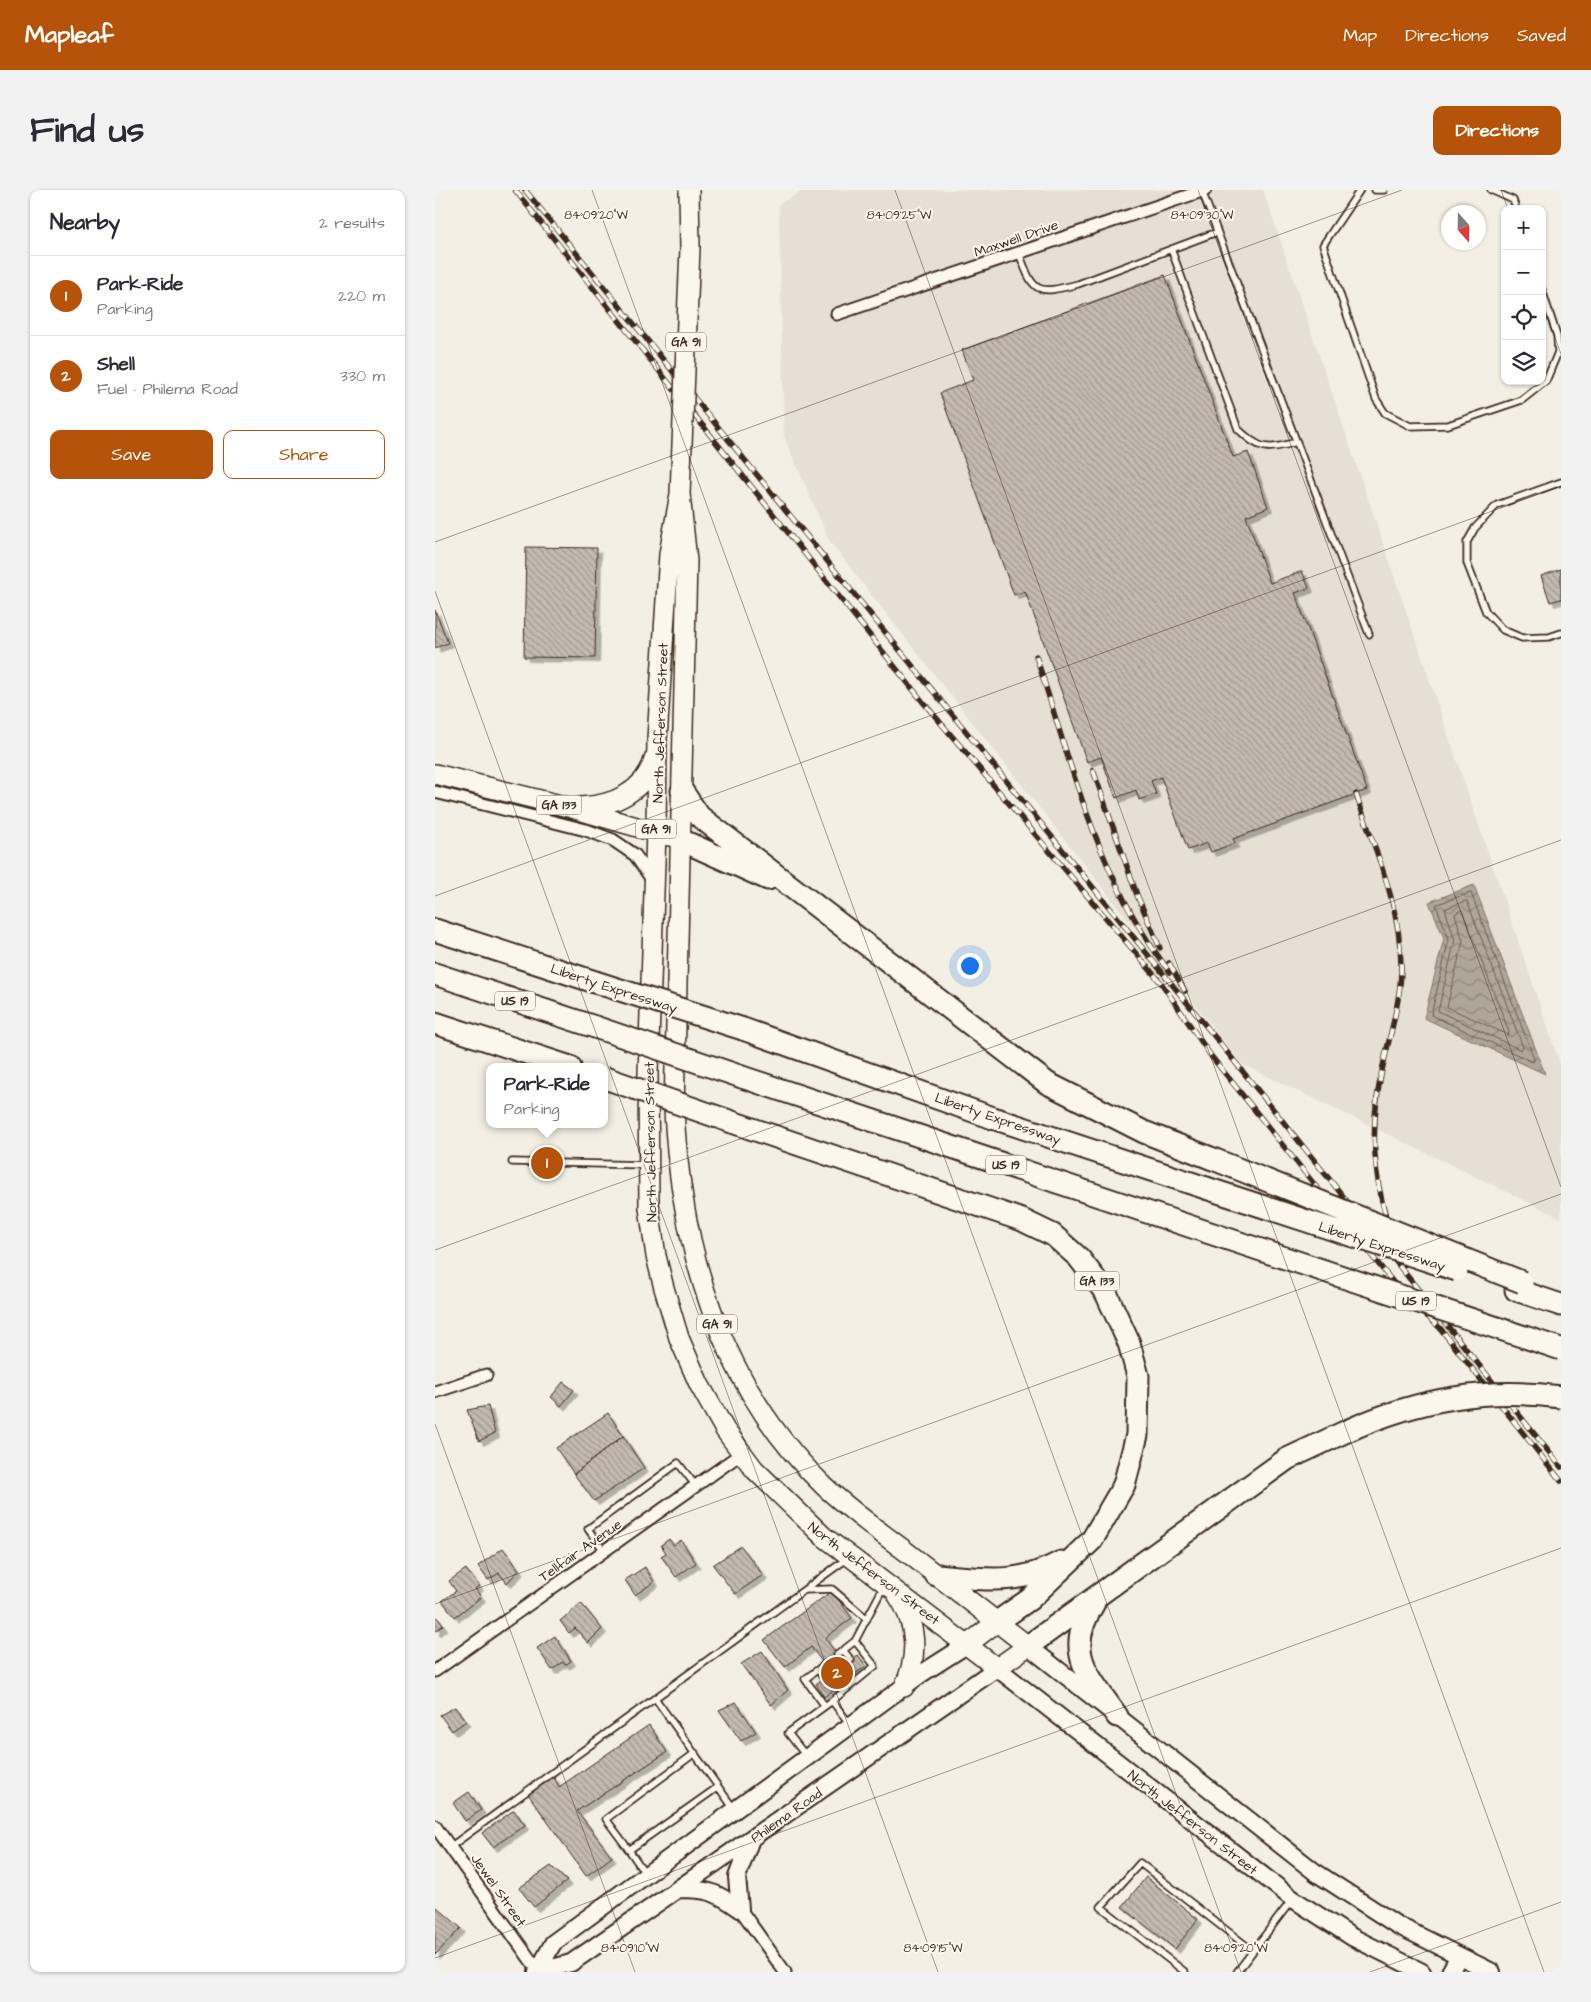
<!DOCTYPE html>
<meta charset="utf-8">
<style>
:root{--surface:#fff;--page:#f2f2f3;--text:#2b2b33;--muted:#7c7c81;--line:#e1e1e2;--accent:#b45309}
body{margin:0;font-family:"Architects Daughter",sans-serif;background:var(--page);color:var(--text)}
.controls{position:absolute;right:15px;top:15px;display:grid;overflow:hidden;border-radius:10px;box-shadow:0 1px 4px #0004}
.controls button{width:45px;height:45px;display:grid;place-items:center;padding:0;border:0;border-bottom:1px solid var(--line);background:var(--surface);color:var(--text);font:25px sans-serif}
.compass{position:absolute;left:1006px;top:15px;width:45px;height:45px;border-radius:50%;background:var(--surface);box-shadow:0 1px 4px #0004;rotate:160deg}
.you{position:absolute;left:534px;top:775px;width:18px;height:18px;margin:-12px;border:4px solid #fff;border-radius:50%;background:#1a73e8;box-shadow:0 0 0 8px #1a73e833}
.badge{display:grid;place-items:center;width:32px;height:32px;border-radius:50%;background:var(--accent);color:#fff;font-size:16px;font-weight:700}
.pin{position:absolute;translate:-50% -50%;border:2px solid #fff;box-shadow:0 1px 5px #0006}
.popup{position:absolute;left:51px;top:873px;width:122px;height:65px;box-sizing:border-box;display:grid;place-content:center;border-radius:10px;background:var(--surface);filter:drop-shadow(0 1px 4px #0005);font-size:16px;white-space:nowrap;color:var(--muted)}
.popup b{font-size:19px;color:var(--text)}
.popup::after{content:'';position:absolute;left:50%;top:100%;margin-left:-10px;border:10px solid transparent;border-top-color:var(--surface)}
.list{margin:0;padding:0;list-style:none}
h2{display:flex;justify-content:space-between;align-items:center;height:65px;margin:0;padding:0 20px;font-size:21px}
h2 small{font-size:16px;font-weight:400;color:var(--muted)}
.list li{display:grid;grid-template-columns:32px 1fr auto;gap:15px;align-items:center;box-sizing:border-box;height:80px;padding:0 20px;border-top:1px solid var(--line)}
.list b{display:block;font-size:19px;white-space:nowrap}
.list p{margin:0;font-size:16px;white-space:nowrap;color:var(--muted)}
.list em{font-size:16px;font-style:normal;color:var(--muted)}
.actions{display:flex;gap:10px;padding:15px 20px}
.actions a{flex:1;padding:11px 0;border:1px solid var(--accent);border-radius:10px;text-align:center;font-size:18px;color:var(--accent)}
.actions .main{background:var(--accent);color:#fff}
.icon{flex:none;width:28px;height:28px;fill:none;stroke:currentColor;stroke-width:2;stroke-linecap:round;stroke-linejoin:round}
.map{position:relative;flex:none;width:1126px;height:1782px;overflow:hidden;border-radius:10px}
header{display:flex;align-items:center;gap:30px;box-sizing:border-box;height:70px;padding:0 25px;background:var(--accent);color:#fff}
header strong{font-size:24px}
nav{display:flex;gap:28px;margin-inline-start:auto;font-size:18px}
.intro{display:flex;align-items:center;justify-content:space-between;box-sizing:border-box;height:120px;padding:0 30px}
h1{margin:0;font-size:35px}
.button{padding:12px 22px;border-radius:10px;background:var(--accent);color:#fff;font-size:18px;font-weight:700}
main{display:flex;gap:30px;padding:0 30px}
aside{flex:1;background:var(--surface);border-radius:10px;box-shadow:0 1px 4px #0004}
.map>svg:first-child{display:block}
.built{fill:#e5dfd4}
.water{fill:url(#water-waves);stroke:#817468}
.lines{fill:none;stroke-linecap:round;stroke-linejoin:round}
.shore{stroke:#695c50;stroke-width:1}
.building{fill:url(#building-back-hatch);stroke:#3b2a1e;filter:url(#shadow)}
.service-casing{stroke:#3b2a1e;stroke-width:9}
.minor-casing{stroke:#3b2a1e;stroke-width:15}
.secondary-casing{stroke:#3b2a1e;stroke-width:20}
.primary-casing{stroke:#3b2a1e;stroke-width:22}
.motorway-casing{stroke:#3b2a1e;stroke-width:25}
.service{stroke:#fbf7ec;stroke-width:5.5}
.minor{stroke:#fbf7ec;stroke-width:11}
.secondary{stroke:#fbf7ec;stroke-width:16}
.primary{stroke:#fbf7ec;stroke-width:19}
.motorway{stroke:#fbf7ec;stroke-width:21}
.rail-casing{stroke:#3b2a1e;stroke-width:5.5}
.rail{stroke:#fbf7ec;stroke-width:4;stroke-dasharray:11;stroke-linecap:butt}
.primary-bridge-casing{stroke:#3b2a1e;stroke-width:22;stroke-linecap:butt}
.motorway-bridge-casing{stroke:#3b2a1e;stroke-width:25;stroke-linecap:butt}
.primary-bridge{stroke:#fbf7ec;stroke-width:19}
.motorway-bridge{stroke:#fbf7ec;stroke-width:21}
.ticks{fill:none;stroke:#3b2a1e;stroke-width:1;stroke-opacity:0.45}
.labels{text-anchor:middle;stroke-width:4;stroke-linejoin:round;paint-order:stroke}
.shield{fill:#fbf7ec;stroke:#75685c;stroke-width:1}
.shield-label{font-size:12px;font-weight:bold;fill:#3b2a1e}
.street-label{font-size:14px;fill:#3b2a1e;stroke:#fbf7ec}
.ticks-label{font-size:12px;text-anchor:middle;fill:#3b2a1e;stroke:#fbf7ec;stroke-width:4;stroke-linejoin:round;paint-order:stroke}
</style>
<header>
<strong>Mapleaf</strong>
<nav><a>Map</a><a>Directions</a><a>Saved</a></nav>
</header>
<div class="intro"><h1>Find us</h1><a class="button">Directions</a></div>
<main>
<aside>
<h2>Nearby<small>2 results</small></h2>
<ul class="list">
<li><span class="badge">1</span><div><b>Park-Ride</b><p>Parking</p></div><em>220 m</em></li>
<li><span class="badge">2</span><div><b>Shell</b><p>Fuel · Philema Road</p></div><em>330 m</em></li>
</ul>
<div class="actions"><a class="main">Save</a><a>Share</a></div>
</aside>
<div class="map">
<svg width="1126" height="1782" viewBox="0 0 1126 1782">
<defs>
<pattern id="water-waves" width="16" height="10" patternUnits="userSpaceOnUse" patternTransform="scale(1.25)"><rect width="16" height="10" fill="#afa69a"/><path d="M0 5q4-4 8 0t8 0" fill="none" stroke="#90877d"/></pattern>
<pattern id="building-back-hatch" width="6" height="6" patternUnits="userSpaceOnUse" patternTransform="scale(1.25)"><rect width="6" height="6" fill="#c3bbb0"/><path d="M-1 5l2 2M0 0l6 6M5-1l2 2" fill="none" stroke="#a0988f"/></pattern>
<filter id="shadow"><feDropShadow dx="4.5" dy="4.5" stdDeviation="0" flood-color="#0004"/></filter>
</defs>
<rect width="100%" height="100%" fill="#f3efe4"/>
<filter id="ink" filterUnits="userSpaceOnUse"><feTurbulence type="fractalNoise" baseFrequency=".02" numOctaves="2"/><feDisplacementMap in="SourceGraphic" scale="10" xChannelSelector="R" yChannelSelector="G"/><feConvolveMatrix kernelMatrix="1 2 1 2 8 2 1 2 1" color-interpolation-filters="sRGB"/></filter>
<g filter="url(#ink)">
<!-- built -->
<path class="built" d="M 369,0 L 828,0 L 1126,877 L 1126,1028 L 807,874 L 395,352 L 349,246 L 344,14 Z"/>
<!-- water -->
<path class="water" d="M 1039,695 L 1110,884 L 989,828 L 1009,748 L 994,712 Z"/>
<g class="lines">
<!-- shore -->
<path class="shore" d="M 1036,703 L 1099,869 L 1098,872 L 996,825 L 1014,749 L 1001,715 Z
M 1032,711 L 1088,857 L 1086,860 L 1003,821 L 1020,750 L 1010,719 Z
M 1027,720 L 1074,842 L 1073,845 L 1012,817 L 1028,751 L 1020,724 Z"/>
</g>
<!-- building -->
<path class="building" d="M 730,85 L 798,267 L 813,262 L 833,317 L 811,326 L 835,393 L 867,381 L 874,398 L 860,403 L 932,600 L 798,649 L 800,653 L 776,662 L 772,653 L 753,660 L 726,587 L 716,591 L 721,604 L 704,610 L 701,600 L 681,608 L 666,567 L 652,572 L 590,401 L 579,405 L 505,203 L 538,190 L 527,160 Z
M 91,357 L 162,358 L 160,468 L 89,467 Z
M 1126,379 L 1126,409 L 1115,412 L 1106,386 Z
M 0,420 L 13,453 L 0,458 Z
M 128,1192 L 139,1200 L 126,1216 L 116,1207 Z
M 53,1216 L 60,1243 L 44,1251 L 32,1220 Z
M 173,1223 L 188,1246 L 139,1284 L 121,1258 Z
M 188,1246 L 209,1278 L 159,1311 L 139,1284 Z
M 234,1349 L 239,1355 L 246,1350 L 261,1373 L 241,1387 L 226,1366 L 231,1363 L 226,1355 Z
M 306,1356 L 328,1385 L 300,1404 L 278,1375 Z
M 68,1358 L 84,1380 L 72,1393 L 64,1383 L 53,1390 L 43,1376 Z
M 210,1377 L 219,1392 L 200,1405 L 190,1390 Z
M 31,1379 L 44,1396 L 40,1399 L 46,1407 L 20,1427 L 7,1411 L 21,1401 L 14,1391 Z
M 397,1401 L 417,1428 L 390,1448 L 405,1469 L 414,1471 L 423,1465 L 431,1476 L 389,1507 L 381,1494 L 389,1488 L 391,1477 L 376,1457 L 350,1477 L 329,1450 Z
M 146,1413 L 167,1439 L 153,1453 L 140,1438 L 134,1443 L 125,1431 Z
M 0,1425 L 8,1435 L 0,1442 Z
M 120,1446 L 136,1471 L 130,1475 L 128,1472 L 117,1480 L 102,1458 Z
M 327,1461 L 353,1500 L 336,1515 L 306,1474 Z
M 301,1512 L 321,1542 L 306,1551 L 284,1520 Z
M 20,1517 L 31,1531 L 17,1541 L 5,1525 Z
M 214,1535 L 232,1562 L 142,1621 L 177,1667 L 151,1686 L 93,1604 L 119,1587 L 124,1597 Z
M 34,1602 L 46,1620 L 30,1631 L 18,1613 Z
M 79,1620 L 90,1635 L 58,1657 L 47,1643 Z
M 116,1676 L 132,1691 L 99,1717 L 84,1698 Z
M 711,1687 L 763,1729 L 740,1759 L 687,1717 Z
M 2,1717 L 26,1738 L 0,1765 L 0,1720 Z"/>
<g class="lines">
<!-- service casing -->
<g class="service-casing">
<path id="service" d="M 925,0 L 888,55 L 941,209 L 950,223 L 975,236 L 1013,235 L 1087,210 L 1111,191 L 1123,162 L 1122,146 L 1107,100
M 940,0 L 949,0
M 1056,0 L 1078,10 L 1081,19
M 767,1 L 934,444
M 736,59 L 803,239 C 826,261 832,260 862,252
M 584,63 C 599,103 600,105 643,94 L 782,42
M 1126,292 L 1062,315 L 1040,338 L 1032,352 L 1032,373 L 1051,422 L 1068,440 L 1087,448 L 1114,447 L 1126,443
M 77,972 L 211,975
M 169,1361 L 153,1339 L 243,1273 L 261,1296
M 370,1400 L 397,1399 L 432,1429
M 420,1451 L 449,1396
M 408,1460 L 416,1470
M 389,1475 L 370,1489 L 390,1516 L 397,1511 L 415,1534
M 383,1480 L 389,1488
M 220,1508 L 299,1619
M 397,1511 L 440,1476 L 420,1451 L 402,1465
M 260,1563 L 171,1629 L 194,1660 L 283,1597
M 371,1566 L 353,1543 L 390,1516
M 15,1657 L 413,1368
M 194,1660 L 210,1683
M 750,1782 L 666,1717 L 705,1673 L 818,1761
M 802,1782 L 856,1711"/>
</g>
<!-- minor casing -->
<g class="minor-casing">
<path id="minor" d="M 402,124 L 770,0
M 0,602 L 151,640 L 178,650 L 200,665 L 218,691
M 0,1202 L 51,1185
M 0,1481 L 307,1263
M 0,1636 L 104,1782
M 305,1719 L 350,1782"/>
</g>
<!-- secondary casing -->
<g class="secondary-casing">
<path id="secondary" d="M 593,1456 L 880,1682 L 962,1735 L 1057,1782
M 244,1699 C 274,1699 281,1702 305,1719
M 305,1719 L 302,1687 L 316,1649
M 103,1781 L 118,1753 L 486,1484 L 533,1454
M 102,1782 L 136,1773 L 562,1478 L 858,1709 L 917,1747 L 987,1782
M 1015,1782 L 1024,1766"/>
</g>
<!-- primary casing -->
<g class="primary-casing">
<path id="primary" d="M 245,304 L 252,371 L 239,920 C 246,1061 285,1196 390,1297 C 416,1321 445,1342 473,1363 C 513,1394 553,1425 593,1456 L 562,1478 L 388,1346 L 319,1279 L 290,1240 L 264,1194 L 244,1148 L 229,1098 L 221,1066 L 214,1018 L 213,883 L 221,642 L 222,549 L 234,364 Z
M 0,584 L 133,617 L 233,646
M 145,617 C 178,616 210,602 220,567
M 462,1404 C 482,1433 484,1466 469,1497
M 533,1454 L 562,1432"/>
</g>
<!-- motorway casing -->
<g class="motorway-casing">
<path id="motorway" d="M 247,601 L 264,626 L 273,633 L 612,893 L 709,942 L 778,969
M 246,650 L 333,689
M 0,740 L 160,792
M 0,784 L 160,837
M 0,833 L 135,877
M 308,839 L 558,928 L 771,998
M 307,887 L 835,1063
M 297,932 L 587,1030 L 618,1045 L 644,1068 L 671,1103 L 694,1153 L 703,1186 L 702,1245 L 689,1295 L 657,1350 L 595,1409 L 562,1432
M 1081,1100 L 1126,1115
M 501,1385 C 548,1389 582,1396 626,1372
M 659,1413 C 628,1462 653,1485 682,1526
M 593,1456 L 852,1269 L 914,1240"/>
</g>
<!-- service -->
<use href="#service" class="service"/>
<!-- minor -->
<use href="#minor" class="minor"/>
<!-- secondary -->
<use href="#secondary" class="secondary"/>
<!-- primary -->
<use href="#primary" class="primary"/>
<!-- motorway -->
<use href="#motorway" class="motorway"/>
<!-- rail casing -->
<g class="rail-casing">
<path id="rail" d="M 80,0 L 488,512 L 727,794 L 776,866 L 966,1102 L 1005,1138 L 1126,1291
M 90,0 L 784,852 L 1126,1277
M 601,466 C 636,573 664,692 735,782
M 658,580 L 702,705 L 725,758
M 921,604 C 940,660 967,719 966,780 C 965,821 949,861 943,902 C 933,963 944,1020 969,1075
M 734,773 L 750,801"/>
</g>
<!-- rail -->
<use href="#rail" class="rail"/>
<!-- primary-bridge casing -->
<g class="primary-bridge-casing">
<path id="primary-bridge" d="M 245,304 L 255,58 L 254,0"/>
</g>
<!-- motorway-bridge casing -->
<g class="motorway-bridge-casing">
<path id="motorway-bridge" d="M 160,792 L 308,839
M 160,837 L 307,887
M 170,888 L 297,932
M 778,969 L 1087,1092
M 771,998 L 1022,1080
M 835,1063 L 1126,1159
M 914,1240 C 984,1209 1051,1197 1126,1207"/>
</g>
<!-- primary-bridge -->
<use href="#primary-bridge" class="primary-bridge"/>
<!-- motorway-bridge -->
<use href="#motorway-bridge" class="motorway-bridge"/>
</g>
</g>
<!-- ticks -->
<path class="ticks" d="M 157,0 L 806,1782M 460,0 L 1109,1782M 763,0 L 1126,997M 1066,0 L 1073,19M 1107,113 L 1126,164M 0,352 L 967,0M 0,401 L 503,1782M 0,706 L 1126,296M 0,1060 L 1126,650M 0,1234 L 200,1782M 0,1414 L 1126,1004M 0,1768 L 1126,1358M 935,1782 L 1126,1712"/>
<g class="labels">
<!-- shield labels -->
<g class="shield">
<rect x="231" y="142.5" width="40" height="19" rx="4"/>
<rect x="101.5" y="605.5" width="45" height="19" rx="4"/>
<rect x="201" y="629.5" width="40" height="19" rx="4"/>
<rect x="60" y="801.5" width="40" height="19" rx="4"/>
<rect x="551" y="965.5" width="40" height="19" rx="4"/>
<rect x="639.5" y="1081.5" width="45" height="19" rx="4"/>
<rect x="961" y="1101.5" width="40" height="19" rx="4"/>
<rect x="262" y="1124.5" width="40" height="19" rx="4"/>
</g>
<g class="shield-label">
<text x="251" y="156">GA 91</text>
<text x="124" y="619">GA 133</text>
<text x="221" y="643">GA 91</text>
<text x="80" y="815">US 19</text>
<text x="571" y="979">US 19</text>
<text x="662" y="1095">GA 133</text>
<text x="981" y="1115">US 19</text>
<text x="282" y="1138">GA 91</text>
</g>
<!-- street labels -->
<g class="street-label">
<text transform="translate(581 48) rotate(-19)" y="5">Maxwell Drive</text>
<text transform="translate(225 533) rotate(-88)" y="5">North Jefferson Street</text>
<text transform="translate(179 798) rotate(18)" y="5">Liberty Expressway</text>
<text transform="translate(563 928) rotate(19)" y="5">Liberty Expressway</text>
<text transform="translate(215 952) rotate(-91)" y="5">North Jefferson Street</text>
<text transform="translate(947 1056) rotate(18)" y="5">Liberty Expressway</text>
<text transform="translate(145 1360) rotate(-35)" y="5">Tellfair Avenue</text>
<text transform="translate(439 1383) rotate(37)" y="5">North Jefferson Street</text>
<text transform="translate(351 1625) rotate(-35)" y="5">Philema Road</text>
<text transform="translate(758 1632) rotate(38)" y="5">North Jefferson Street</text>
<text transform="translate(64 1700) rotate(55)" y="5">Jewel Street</text>
</g>
</g>
<g class="ticks-label">
<text x="161" y="29">84°09'20"W</text>
<text x="464" y="29">84°09'25"W</text>
<text x="767" y="29">84°09'30"W</text>
<text x="195" y="1762">84°09'10"W</text>
<text x="498" y="1762">84°09'15"W</text>
<text x="801" y="1762">84°09'20"W</text>
</g>
</svg>
<div class="controls">
<button>+</button>
<button>−</button>
<button><svg class="icon" aria-label="locate" viewBox="0 0 24 24"><circle cx="12" cy="12" r="6"/><path d="M12 2v4M12 18v4M2 12h4M18 12h4"/></svg></button>
<button><svg class="icon" aria-label="layers" viewBox="0 0 24 24"><path d="M12 4l9 5-9 5-9-5zM3 14l9 5 9-5"/></svg></button>
</div>
<svg class="compass" viewBox="-18 -18 36 36"><path d="M0-13l5 13h-10z" fill="#e53935"/><path d="M0 13l5-13h-10z" fill="#7c7c81"/></svg>
<div class="you"></div>
<div class="pin badge" style="left:112px;top:973px">1</div>
<div class="popup"><b>Park-Ride</b>Parking</div>
<div class="pin badge" style="left:402px;top:1483px">2</div>
</div>
</main>
